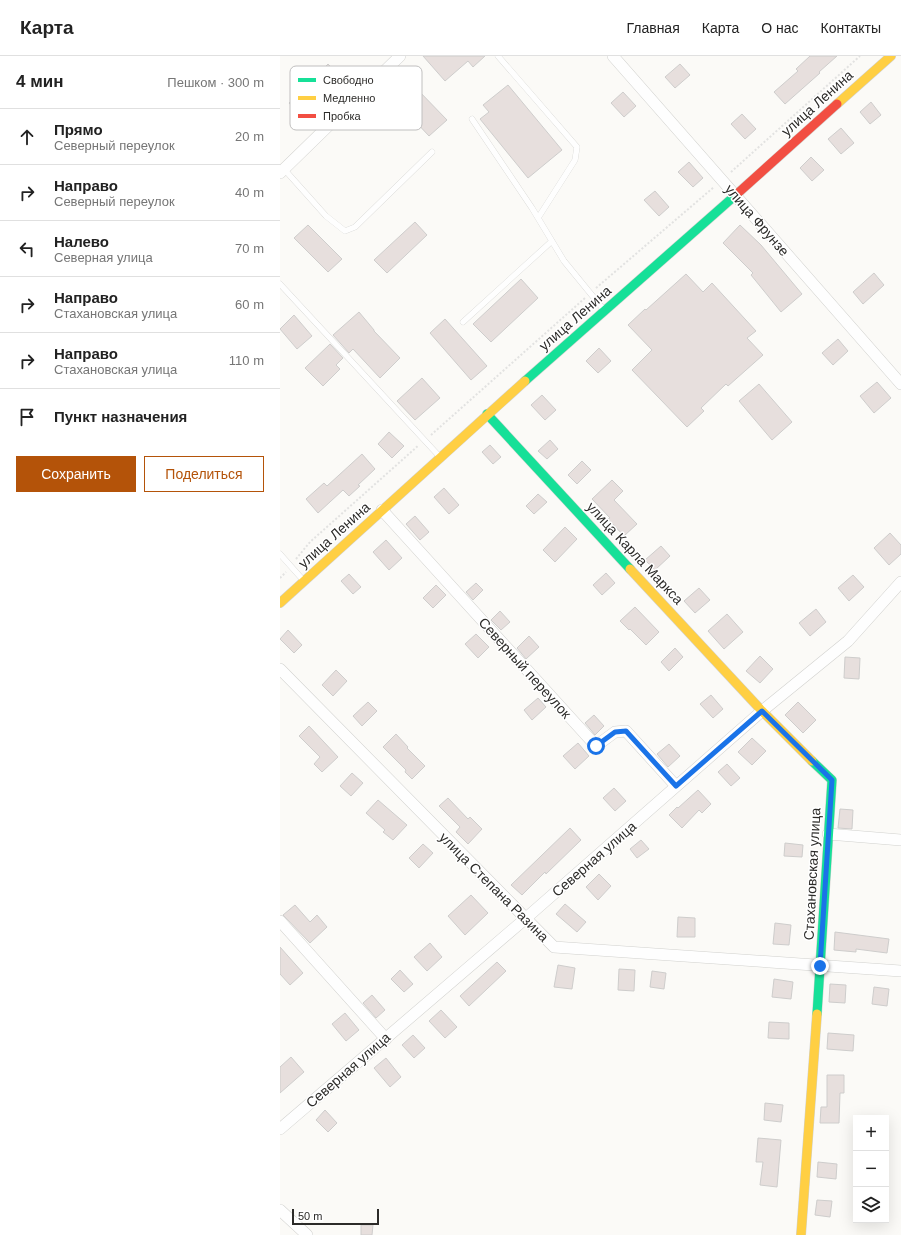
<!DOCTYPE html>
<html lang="ru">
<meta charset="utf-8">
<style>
:root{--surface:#fff;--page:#f2f2f2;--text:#222;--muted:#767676;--line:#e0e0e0;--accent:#b45309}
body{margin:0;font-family:Helvetica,sans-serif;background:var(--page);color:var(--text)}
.controls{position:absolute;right:12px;bottom:12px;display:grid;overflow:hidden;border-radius:0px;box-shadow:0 4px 16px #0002}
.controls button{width:36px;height:36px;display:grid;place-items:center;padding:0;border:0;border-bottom:1px solid var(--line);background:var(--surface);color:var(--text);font:20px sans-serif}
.scale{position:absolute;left:12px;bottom:10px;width:87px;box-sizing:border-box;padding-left:4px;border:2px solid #2c2b29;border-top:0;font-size:11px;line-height:14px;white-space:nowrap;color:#2c2b29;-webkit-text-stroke:3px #fff;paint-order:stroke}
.stop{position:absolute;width:12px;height:12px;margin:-9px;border:3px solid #1a73e8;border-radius:50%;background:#fff}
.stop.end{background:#1a73e8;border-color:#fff;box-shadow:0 1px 4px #0008}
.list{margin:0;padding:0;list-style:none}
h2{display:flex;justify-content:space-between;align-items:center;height:52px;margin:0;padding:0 16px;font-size:17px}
h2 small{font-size:13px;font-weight:400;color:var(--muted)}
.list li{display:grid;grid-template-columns:26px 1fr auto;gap:12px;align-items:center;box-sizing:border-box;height:56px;padding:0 16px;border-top:1px solid var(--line)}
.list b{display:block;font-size:15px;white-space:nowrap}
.list p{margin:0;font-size:13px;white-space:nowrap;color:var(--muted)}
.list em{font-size:13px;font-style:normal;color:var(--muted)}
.actions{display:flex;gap:8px;padding:12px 16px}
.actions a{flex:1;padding:9px 0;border:1px solid var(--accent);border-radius:0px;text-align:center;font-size:14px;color:var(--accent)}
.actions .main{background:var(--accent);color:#fff}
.icon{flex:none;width:22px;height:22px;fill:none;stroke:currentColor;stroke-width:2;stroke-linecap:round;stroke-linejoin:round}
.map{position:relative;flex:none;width:621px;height:1179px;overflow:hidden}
header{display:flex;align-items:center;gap:24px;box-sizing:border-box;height:56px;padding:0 20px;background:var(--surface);border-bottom:1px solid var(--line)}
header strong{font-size:19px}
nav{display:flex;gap:22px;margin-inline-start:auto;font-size:14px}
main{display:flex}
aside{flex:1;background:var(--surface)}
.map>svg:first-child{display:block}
.building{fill:#e7dfdd;stroke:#cecdcc}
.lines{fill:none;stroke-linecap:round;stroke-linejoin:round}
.lane-casing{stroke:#d1d1ce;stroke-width:6}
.street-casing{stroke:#d1d1ce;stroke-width:12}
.fast-casing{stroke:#d1d1ce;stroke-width:10}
.slow-casing{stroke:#d1d1ce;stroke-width:10}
.jam-casing{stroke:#d1d1ce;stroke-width:10}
.path{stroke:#e2e2e1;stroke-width:2;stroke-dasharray:2 2;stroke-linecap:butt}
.lane{stroke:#fefefe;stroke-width:5.5}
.street{stroke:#fefefe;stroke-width:11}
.fast{stroke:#16e098;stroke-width:9}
.slow{stroke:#ffcf43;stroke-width:9}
.jam{stroke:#f24e42;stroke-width:9}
.route{stroke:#1a73e8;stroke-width:5}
.labels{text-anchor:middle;stroke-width:3;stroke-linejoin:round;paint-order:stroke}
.street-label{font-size:14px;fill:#2c2b29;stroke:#fff}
.key{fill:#fff;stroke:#c0bfbf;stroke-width:1}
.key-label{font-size:11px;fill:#2c2b29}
</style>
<header>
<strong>Карта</strong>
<nav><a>Главная</a><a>Карта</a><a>О нас</a><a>Контакты</a></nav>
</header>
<main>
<aside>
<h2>4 мин<small>Пешком · 300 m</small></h2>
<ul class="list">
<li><svg class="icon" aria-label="ahead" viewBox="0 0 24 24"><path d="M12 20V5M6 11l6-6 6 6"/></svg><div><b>Прямо</b><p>Северный переулок</p></div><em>20 m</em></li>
<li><svg class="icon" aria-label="right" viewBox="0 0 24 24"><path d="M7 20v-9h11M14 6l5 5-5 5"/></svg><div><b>Направо</b><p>Северный переулок</p></div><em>40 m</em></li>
<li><svg class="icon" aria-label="left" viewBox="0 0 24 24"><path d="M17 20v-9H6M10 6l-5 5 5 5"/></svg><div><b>Налево</b><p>Северная улица</p></div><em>70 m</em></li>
<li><svg class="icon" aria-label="right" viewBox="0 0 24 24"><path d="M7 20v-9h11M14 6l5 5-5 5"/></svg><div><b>Направо</b><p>Стахановская улица</p></div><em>60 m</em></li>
<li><svg class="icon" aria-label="right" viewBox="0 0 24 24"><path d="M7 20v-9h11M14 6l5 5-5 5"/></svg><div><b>Направо</b><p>Стахановская улица</p></div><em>110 m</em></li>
<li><svg class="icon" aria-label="arrive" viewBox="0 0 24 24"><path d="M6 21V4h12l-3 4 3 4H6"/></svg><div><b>Пункт назначения</b></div></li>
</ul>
<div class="actions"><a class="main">Сохранить</a><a>Поделиться</a></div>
</aside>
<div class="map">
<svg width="621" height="1179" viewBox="0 0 621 1179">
<rect width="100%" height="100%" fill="#fbfaf7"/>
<!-- building -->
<path class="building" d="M 143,0 L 205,0 L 193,11 L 188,5 L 165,25 Z
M 530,0 L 557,0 L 539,16 L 540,17 L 505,48 L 494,36 L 518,15 L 516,13 Z
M 48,8 L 66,26 L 26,65 L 9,47 Z
M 400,8 L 410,19 L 395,32 L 385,21 Z
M 228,29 L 282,94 L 248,122 L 200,63 L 209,56 L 203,49 Z
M 136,32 L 167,64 L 149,80 L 119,48 Z
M 343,36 L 356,50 L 344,61 L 331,47 Z
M 591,46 L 601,59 L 590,68 L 580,56 Z
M 462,58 L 476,73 L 465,83 L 451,68 Z
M 561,72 L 574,87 L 561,98 L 548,83 Z
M 531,101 L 544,114 L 532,125 L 520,112 Z
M 409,106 L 423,122 L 413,131 L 398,116 Z
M 375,135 L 389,151 L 379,160 L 364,144 Z
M 135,166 L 147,179 L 107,217 L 94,204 Z
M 28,169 L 62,203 L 48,216 L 14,182 Z
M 460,169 L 481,189 L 522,238 L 501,256 L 471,219 L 473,217 L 443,187 Z
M 594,217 L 604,229 L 583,248 L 573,236 Z
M 406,218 L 423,236 L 432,227 L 476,275 L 467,282 L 483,299 L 448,330 L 446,328 L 421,352 L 424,355 L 407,371 L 352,314 L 372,294 L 348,269 L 365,253 L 366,254 Z
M 241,223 L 258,242 L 211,286 L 193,268 Z
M 79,256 L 94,274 L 94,275 L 120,302 L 100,322 L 73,293 L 69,297 L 53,279 Z
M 14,259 L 32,280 L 17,293 L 0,273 Z
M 165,263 L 207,310 L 191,324 L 150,277 Z
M 558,283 L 568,295 L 553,309 L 542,297 Z
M 50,288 L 63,302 L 56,309 L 60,313 L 43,330 L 25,312 Z
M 319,292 L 331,305 L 318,317 L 306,305 Z
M 142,322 L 160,342 L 135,364 L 117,345 Z
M 597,326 L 611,342 L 594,357 L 580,340 Z
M 479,328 L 512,366 L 492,384 L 459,345 Z
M 262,339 L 276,354 L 265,364 L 251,349 Z
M 109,376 L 124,390 L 112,402 L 98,388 Z
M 270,384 L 278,393 L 267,403 L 258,395 Z
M 210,389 L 221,401 L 213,408 L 202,396 Z
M 82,398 L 95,413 L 78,429 L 80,430 L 69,440 L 63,434 L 38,457 L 26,443 L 44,427 L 47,430 Z
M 302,405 L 311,414 L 297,428 L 288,419 Z
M 332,424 L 343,435 L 334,444 L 357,468 L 344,480 L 328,463 L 330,462 L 312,443 Z
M 164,432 L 179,449 L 169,458 L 154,441 Z
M 258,438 L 267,446 L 254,458 L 246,450 Z
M 135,460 L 149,476 L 140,484 L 126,468 Z
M 285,471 L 297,483 L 275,506 L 263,494 Z
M 610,477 L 621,489 L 621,498 L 609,509 L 594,492 Z
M 106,484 L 122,502 L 109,514 L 93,496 Z
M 381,490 L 390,500 L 375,514 L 365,504 Z
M 326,517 L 335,527 L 322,539 L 313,529 Z
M 69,518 L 81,531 L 73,538 L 61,525 Z
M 573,519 L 584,531 L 569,545 L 558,532 Z
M 196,527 L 203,534 L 193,544 L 186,536 Z
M 156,529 L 166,539 L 153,552 L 143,542 Z
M 419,532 L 430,544 L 415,557 L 404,545 Z
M 355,551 L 379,576 L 366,589 L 350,573 L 349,574 L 340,565 Z
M 536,553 L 546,566 L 530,580 L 519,567 Z
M 220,555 L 230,566 L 221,574 L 211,564 Z
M 447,558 L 463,576 L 444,593 L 428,575 Z
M 8,574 L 22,589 L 14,597 L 0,583 Z
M 196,578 L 209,591 L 198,602 L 185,588 Z
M 249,580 L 259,591 L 246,603 L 237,592 Z
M 395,592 L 403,601 L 389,615 L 381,606 Z
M 480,600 L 493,613 L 480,627 L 466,615 Z
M 565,601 L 580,602 L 579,623 L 564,622 Z
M 56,614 L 67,625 L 53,640 L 42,629 Z
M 431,639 L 443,653 L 433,662 L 420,648 Z
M 258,642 L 266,651 L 252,664 L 244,654 Z
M 88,646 L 97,655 L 82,670 L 73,660 Z
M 518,646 L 536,664 L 523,677 L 505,659 Z
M 314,659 L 324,670 L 315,679 L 305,667 Z
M 29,670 L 58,701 L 42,716 L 34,708 L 40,701 L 19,680 Z
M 116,678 L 128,691 L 127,692 L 145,710 L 132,723 L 125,716 L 126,714 L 103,691 Z
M 472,682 L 486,695 L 472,709 L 458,696 Z
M 298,687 L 309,700 L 295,713 L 283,700 Z
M 389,688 L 400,700 L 388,711 L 377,698 Z
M 447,708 L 460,722 L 451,730 L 438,716 Z
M 72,717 L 83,727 L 71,740 L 60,730 Z
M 334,732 L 346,745 L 335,755 L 323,742 Z
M 418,734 L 431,748 L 422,757 L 419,754 L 402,772 L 389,759 L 397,751 L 398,752 Z
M 168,742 L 188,763 L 190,761 L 202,773 L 188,788 L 176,776 L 180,771 L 159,750 Z
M 98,744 L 127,769 L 113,784 L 103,776 L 105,774 L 86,757 Z
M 560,753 L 573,754 L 572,773 L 558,772 Z
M 290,772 L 301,784 L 266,818 L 265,816 L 242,839 L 231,829 Z
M 361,784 L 369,793 L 357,802 L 350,793 Z
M 505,787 L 523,789 L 522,801 L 504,800 Z
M 143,788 L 153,797 L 139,812 L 129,802 Z
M 319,818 L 331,830 L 318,844 L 306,831 Z
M 191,839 L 208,857 L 185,879 L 168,860 Z
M 285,848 L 306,866 L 297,876 L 276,858 Z
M 15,849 L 30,866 L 37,859 L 47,871 L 30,887 L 3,859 Z
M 398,861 L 415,862 L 415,881 L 397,881 Z
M 495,867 L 511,869 L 509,889 L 493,888 Z
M 555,876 L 609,883 L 607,897 L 576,893 L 576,896 L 554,894 Z
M 150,887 L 162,901 L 147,915 L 134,901 Z
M 0,891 L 23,917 L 10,929 L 0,918 Z
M 217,906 L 226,915 L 189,950 L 180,940 Z
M 278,909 L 295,912 L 292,933 L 274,931 Z
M 339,913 L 355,914 L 354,935 L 338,934 Z
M 120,914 L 133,928 L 124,936 L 111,923 Z
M 372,915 L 386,917 L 384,933 L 370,931 Z
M 494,923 L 513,926 L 511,943 L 492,941 Z
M 550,928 L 566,929 L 565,947 L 549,946 Z
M 594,931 L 609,933 L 607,950 L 592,948 Z
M 92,939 L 105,954 L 96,962 L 83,947 Z
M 161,954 L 177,971 L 165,982 L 149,965 Z
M 65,957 L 79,974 L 66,985 L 52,968 Z
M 489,966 L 509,967 L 509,983 L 488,982 Z
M 548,977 L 574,979 L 573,995 L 547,993 Z
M 133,979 L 145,992 L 134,1002 L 122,989 Z
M 11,1001 L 24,1016 L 0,1037 L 0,1011 Z
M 106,1002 L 121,1021 L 110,1031 L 94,1012 Z
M 547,1019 L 564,1019 L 564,1037 L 560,1037 L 559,1067 L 540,1067 L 541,1051 L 547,1051 Z
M 485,1047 L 503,1049 L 501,1066 L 484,1064 Z
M 45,1054 L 57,1067 L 48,1076 L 36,1064 Z
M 478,1082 L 501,1084 L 497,1131 L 480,1129 L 483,1106 L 476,1106 Z
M 538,1106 L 557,1108 L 556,1123 L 537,1121 Z
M 537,1144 L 552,1145 L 550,1161 L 535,1159 Z
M 81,1169 L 93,1169 L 92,1179 L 81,1179 Z"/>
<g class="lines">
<!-- lane casing -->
<g class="lane-casing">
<path id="lane" d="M 218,0 L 297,91 L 295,104 L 258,162
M 192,63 L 252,152 L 284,205 L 324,254
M 4,113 L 46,160 L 65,175 L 75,171 L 152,96
M 0,228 L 160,401
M 183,266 L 272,185
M 0,498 L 24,525"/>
</g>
<!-- street casing -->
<g class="street-casing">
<path id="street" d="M 333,0 L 621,328
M 0,117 L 120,0
M 102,454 L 316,690 L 335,676 L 346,675 L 396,730
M 0,613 L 274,891 L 621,915
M 548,778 L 621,784
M 0,865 L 106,983
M 0,1073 L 245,863 L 482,655 L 568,585 L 621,526
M 0,1154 L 27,1179"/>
</g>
<!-- fast casing -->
<g class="fast-casing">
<path id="fast" d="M 245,325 L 458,137
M 207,358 L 350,513
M 532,705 L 552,724 L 537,958"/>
</g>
<!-- slow casing -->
<g class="slow-casing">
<path id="slow" d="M 557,48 L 611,0
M 350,513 L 482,655 L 532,705
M 0,547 L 245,325
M 521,1179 L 537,958"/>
</g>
<!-- jam casing -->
<g class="jam-casing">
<path id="jam" d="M 458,137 L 557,48"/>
</g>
<!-- path -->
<path class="path" d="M 451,116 L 580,0
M 316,232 L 434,131
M 151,379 L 305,242
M 16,503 L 30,486 L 139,389
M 0,522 L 6,516"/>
<!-- lane -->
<use href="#lane" class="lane"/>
<!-- street -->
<use href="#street" class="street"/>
<!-- fast -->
<use href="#fast" class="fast"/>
<!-- slow -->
<use href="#slow" class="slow"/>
<!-- jam -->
<use href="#jam" class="jam"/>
</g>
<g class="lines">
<!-- route -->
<path class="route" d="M 316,690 L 335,676 L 346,675 L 396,730 L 482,655 L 552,724 L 540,910"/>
</g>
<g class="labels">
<!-- street labels -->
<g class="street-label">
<text transform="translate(537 47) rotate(-42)" y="5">улица Ленина</text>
<text transform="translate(477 164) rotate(49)" y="5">улица Фрунзе</text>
<text transform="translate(295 262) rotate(-41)" y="5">улица Ленина</text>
<text transform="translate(54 479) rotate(-42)" y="5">улица Ленина</text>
<text transform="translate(355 497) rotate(47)" y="5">улица Карла Маркса</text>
<text transform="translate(245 612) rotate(48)" y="5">Северный переулок</text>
<text transform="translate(314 803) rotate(-41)" y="5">Северная улица</text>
<text transform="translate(532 818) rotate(-87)" y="5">Стахановская улица</text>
<text transform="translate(214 831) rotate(45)" y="5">улица Степана Разина</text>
<text transform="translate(68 1014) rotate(-41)" y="5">Северная улица</text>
</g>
</g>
<!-- legend -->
<rect x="10" y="10" width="132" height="64" rx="6" class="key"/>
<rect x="18" y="22" width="18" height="4" fill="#16e098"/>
<rect x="18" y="40" width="18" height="4" fill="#ffcf43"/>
<rect x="18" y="58" width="18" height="4" fill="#f24e42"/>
<g class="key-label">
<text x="43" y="28">Свободно</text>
<text x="43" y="46">Медленно</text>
<text x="43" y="64">Пробка</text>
</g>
</svg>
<div class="controls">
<button>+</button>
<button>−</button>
<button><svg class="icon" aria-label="layers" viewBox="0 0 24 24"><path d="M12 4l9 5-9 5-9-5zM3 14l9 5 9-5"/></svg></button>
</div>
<div class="scale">50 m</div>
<div class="stop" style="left:316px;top:690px"></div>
<div class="stop end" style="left:540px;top:910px"></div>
</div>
</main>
